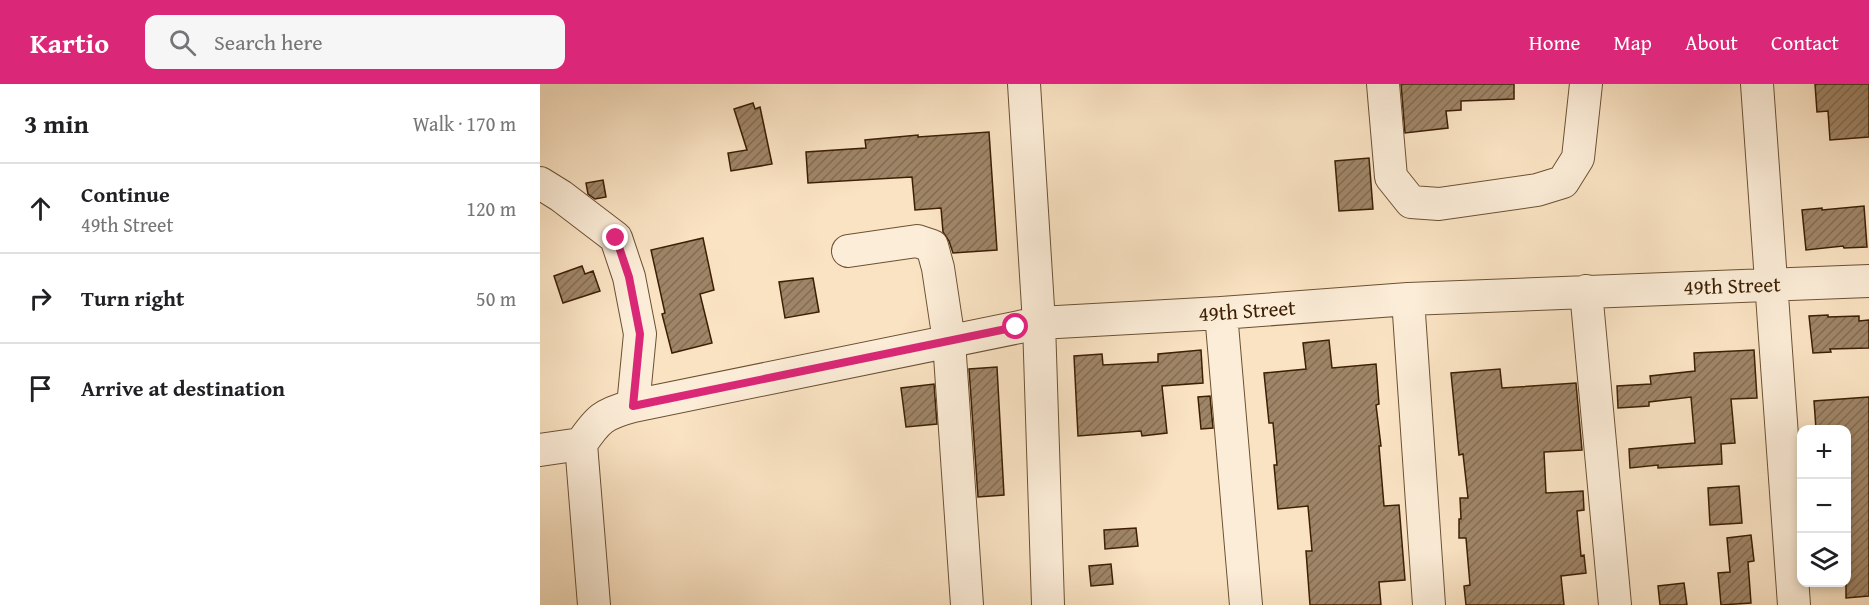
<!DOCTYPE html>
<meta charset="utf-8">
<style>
:root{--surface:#fff;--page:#f6f6f6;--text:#202124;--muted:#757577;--line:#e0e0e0;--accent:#db2777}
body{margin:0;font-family:"Gentium Book Plus",serif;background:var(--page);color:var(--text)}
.controls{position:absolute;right:18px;bottom:18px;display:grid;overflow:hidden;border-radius:12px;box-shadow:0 3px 9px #0003}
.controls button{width:54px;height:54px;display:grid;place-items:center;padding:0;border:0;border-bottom:2px solid var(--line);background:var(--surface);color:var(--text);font:30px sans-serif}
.stop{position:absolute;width:18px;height:18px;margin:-14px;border:4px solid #db2777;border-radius:50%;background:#fff}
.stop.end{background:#db2777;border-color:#fff;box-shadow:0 2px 6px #0008}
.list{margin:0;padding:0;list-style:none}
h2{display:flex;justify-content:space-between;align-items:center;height:78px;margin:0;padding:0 24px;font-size:26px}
h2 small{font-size:20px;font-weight:400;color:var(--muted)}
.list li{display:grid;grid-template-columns:39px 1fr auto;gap:18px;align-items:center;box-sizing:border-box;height:90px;padding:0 24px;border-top:2px solid var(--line)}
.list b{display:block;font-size:22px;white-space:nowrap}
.list p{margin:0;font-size:20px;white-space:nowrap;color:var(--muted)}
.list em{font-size:20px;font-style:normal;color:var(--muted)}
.icon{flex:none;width:33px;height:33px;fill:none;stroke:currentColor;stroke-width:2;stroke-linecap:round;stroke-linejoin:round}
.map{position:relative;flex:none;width:1329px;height:521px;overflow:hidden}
header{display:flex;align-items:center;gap:36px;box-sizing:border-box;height:84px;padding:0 30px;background:var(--accent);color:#fff}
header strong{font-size:28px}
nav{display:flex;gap:33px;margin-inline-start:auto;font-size:21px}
.search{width:420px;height:54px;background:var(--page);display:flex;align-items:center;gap:15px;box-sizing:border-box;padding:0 21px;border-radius:12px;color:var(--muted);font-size:22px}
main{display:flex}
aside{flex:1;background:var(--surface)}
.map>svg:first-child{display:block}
.building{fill:url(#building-hatch);stroke:#3d2004;stroke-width:1.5}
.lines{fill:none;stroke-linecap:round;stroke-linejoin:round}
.minor-casing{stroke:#6c5134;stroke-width:34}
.minor{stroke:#fcedd8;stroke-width:32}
.route{stroke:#db2777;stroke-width:8}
.labels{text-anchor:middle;stroke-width:4.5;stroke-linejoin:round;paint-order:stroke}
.street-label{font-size:21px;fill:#3d2004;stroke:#fcedd8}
</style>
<header>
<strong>Kartio</strong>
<div class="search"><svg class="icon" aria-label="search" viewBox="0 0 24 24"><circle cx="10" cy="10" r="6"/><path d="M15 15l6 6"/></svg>Search here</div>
<nav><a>Home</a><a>Map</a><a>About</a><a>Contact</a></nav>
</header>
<main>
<aside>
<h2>3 min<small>Walk · 170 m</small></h2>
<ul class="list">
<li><svg class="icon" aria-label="ahead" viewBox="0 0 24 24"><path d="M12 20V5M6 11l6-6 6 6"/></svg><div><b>Continue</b><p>49th Street</p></div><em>120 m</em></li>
<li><svg class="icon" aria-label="right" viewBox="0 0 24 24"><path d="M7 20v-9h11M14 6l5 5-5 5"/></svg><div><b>Turn right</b></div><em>50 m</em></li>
<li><svg class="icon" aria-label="arrive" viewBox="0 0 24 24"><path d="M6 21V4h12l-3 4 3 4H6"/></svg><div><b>Arrive at destination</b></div></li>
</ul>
</aside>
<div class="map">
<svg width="1329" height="521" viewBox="0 0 1329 521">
<defs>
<pattern id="building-hatch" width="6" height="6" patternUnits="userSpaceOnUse" patternTransform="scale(1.5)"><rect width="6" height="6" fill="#9f8567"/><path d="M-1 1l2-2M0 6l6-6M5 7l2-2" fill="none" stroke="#836c53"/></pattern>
</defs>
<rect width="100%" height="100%" fill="#fae3c3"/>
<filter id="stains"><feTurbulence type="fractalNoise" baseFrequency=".00333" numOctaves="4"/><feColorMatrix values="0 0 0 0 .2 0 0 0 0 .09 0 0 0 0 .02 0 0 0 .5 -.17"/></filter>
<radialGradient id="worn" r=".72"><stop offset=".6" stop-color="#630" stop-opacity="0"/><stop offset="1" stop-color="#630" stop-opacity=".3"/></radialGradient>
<!-- building -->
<path class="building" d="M 861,0 L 974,0 L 974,15 L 921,17 L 921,26 L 906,27 L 908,44 L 865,49 Z
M 1275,0 L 1329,0 L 1329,53 L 1290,56 L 1288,27 L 1277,28 Z
M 213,19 L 215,25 L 220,23 L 232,80 L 191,87 L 188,69 L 207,66 L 194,25 Z
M 449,48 L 457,166 L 413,169 L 409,157 L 403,148 L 401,124 L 375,126 L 372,93 L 268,99 L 266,68 L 326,64 L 325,56 L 378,51 L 378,53 Z
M 829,74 L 833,125 L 799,127 L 795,77 Z
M 63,96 L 66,113 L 55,115 L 48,110 L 46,99 Z
M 1324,122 L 1327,163 L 1304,164 L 1303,162 L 1266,166 L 1262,126 L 1282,124 L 1282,126 Z
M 163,154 L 174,206 L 160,210 L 172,259 L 132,269 L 122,230 L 125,229 L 111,166 Z
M 42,182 L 45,190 L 53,187 L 60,207 L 23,219 L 14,192 Z
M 273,194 L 279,228 L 245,234 L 239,198 Z
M 1288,231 L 1288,233 L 1319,232 L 1319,237 L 1329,236 L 1329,264 L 1290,265 L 1291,268 L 1273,269 L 1269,232 Z
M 789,256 L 792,284 L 836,280 L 839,320 L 836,321 L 841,362 L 839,362 L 844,422 L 859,421 L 865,496 L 839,498 L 841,521 L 770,521 L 766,467 L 772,467 L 768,422 L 738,425 L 734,381 L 737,381 L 733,339 L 729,339 L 724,289 L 766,285 L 763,259 Z
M 661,266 L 663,299 L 622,302 L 627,349 L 602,352 L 601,347 L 538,352 L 534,272 L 562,270 L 563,281 L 618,278 L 618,270 Z
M 1214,266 L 1217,314 L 1191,315 L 1195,359 L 1181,360 L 1182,380 L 1118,384 L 1118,381 L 1090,384 L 1089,365 L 1155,359 L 1151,313 L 1109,318 L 1109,322 L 1078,324 L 1077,302 L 1111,300 L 1110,292 L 1155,287 L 1154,269 Z
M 457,283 L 464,411 L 438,413 L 429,285 Z
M 960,285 L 962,304 L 1036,299 L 1042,366 L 1004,368 L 1006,409 L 1043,407 L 1044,426 L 1037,427 L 1041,472 L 1044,471 L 1046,489 L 1021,492 L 1024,521 L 926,521 L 924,502 L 930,501 L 926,454 L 919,454 L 919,435 L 921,435 L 920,414 L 928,414 L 923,370 L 919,371 L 911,289 Z
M 394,300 L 397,340 L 366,343 L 361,304 Z
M 670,312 L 673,344 L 661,345 L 658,313 Z
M 1329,313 L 1329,512 L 1306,514 L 1306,345 L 1276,345 L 1274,317 Z
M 1199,402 L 1202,439 L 1170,441 L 1168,404 Z
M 596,444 L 598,462 L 565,465 L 564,446 Z
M 1211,451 L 1214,477 L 1208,478 L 1211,519 L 1181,521 L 1178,489 L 1190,488 L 1187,454 Z
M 571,480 L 573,500 L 551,502 L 549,482 Z
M 1144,499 L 1147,521 L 1120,521 L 1118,502 Z"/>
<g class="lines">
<!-- minor casing -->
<g class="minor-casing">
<path id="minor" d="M 484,0 L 499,239 L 508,521
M 843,0 L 851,93 L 871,118 L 899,120 L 997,106 L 1023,98 L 1038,74 L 1046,0
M 1217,0 L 1254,521
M 0,99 L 21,112 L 76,154 L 89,193 L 100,250 L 93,322
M 308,167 L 377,157 L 392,162 L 398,184 L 409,257 L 427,521
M 1046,207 L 1075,521
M 868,215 L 889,521
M 681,229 L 706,521
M 0,366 L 41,360
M 54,521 L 41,360 C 58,335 63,330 93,322 L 499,239 L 681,229 L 868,215 L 1329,197"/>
</g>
<!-- minor -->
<use href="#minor" class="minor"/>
</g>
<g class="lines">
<!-- route -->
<path class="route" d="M 76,154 L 89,193 L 100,250 L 93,322 L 476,243"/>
</g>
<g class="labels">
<!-- street labels -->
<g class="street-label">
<text transform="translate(1192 202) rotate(-2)" y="7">49th Street</text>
<text transform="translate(707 227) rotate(-4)" y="7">49th Street</text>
</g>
</g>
<rect width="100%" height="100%" filter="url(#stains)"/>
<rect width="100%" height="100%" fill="url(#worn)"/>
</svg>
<div class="controls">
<button>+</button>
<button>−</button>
<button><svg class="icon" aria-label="layers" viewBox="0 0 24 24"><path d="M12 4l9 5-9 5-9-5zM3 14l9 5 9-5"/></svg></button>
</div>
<div class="stop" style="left:476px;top:243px"></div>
<div class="stop end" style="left:76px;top:154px"></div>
</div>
</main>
